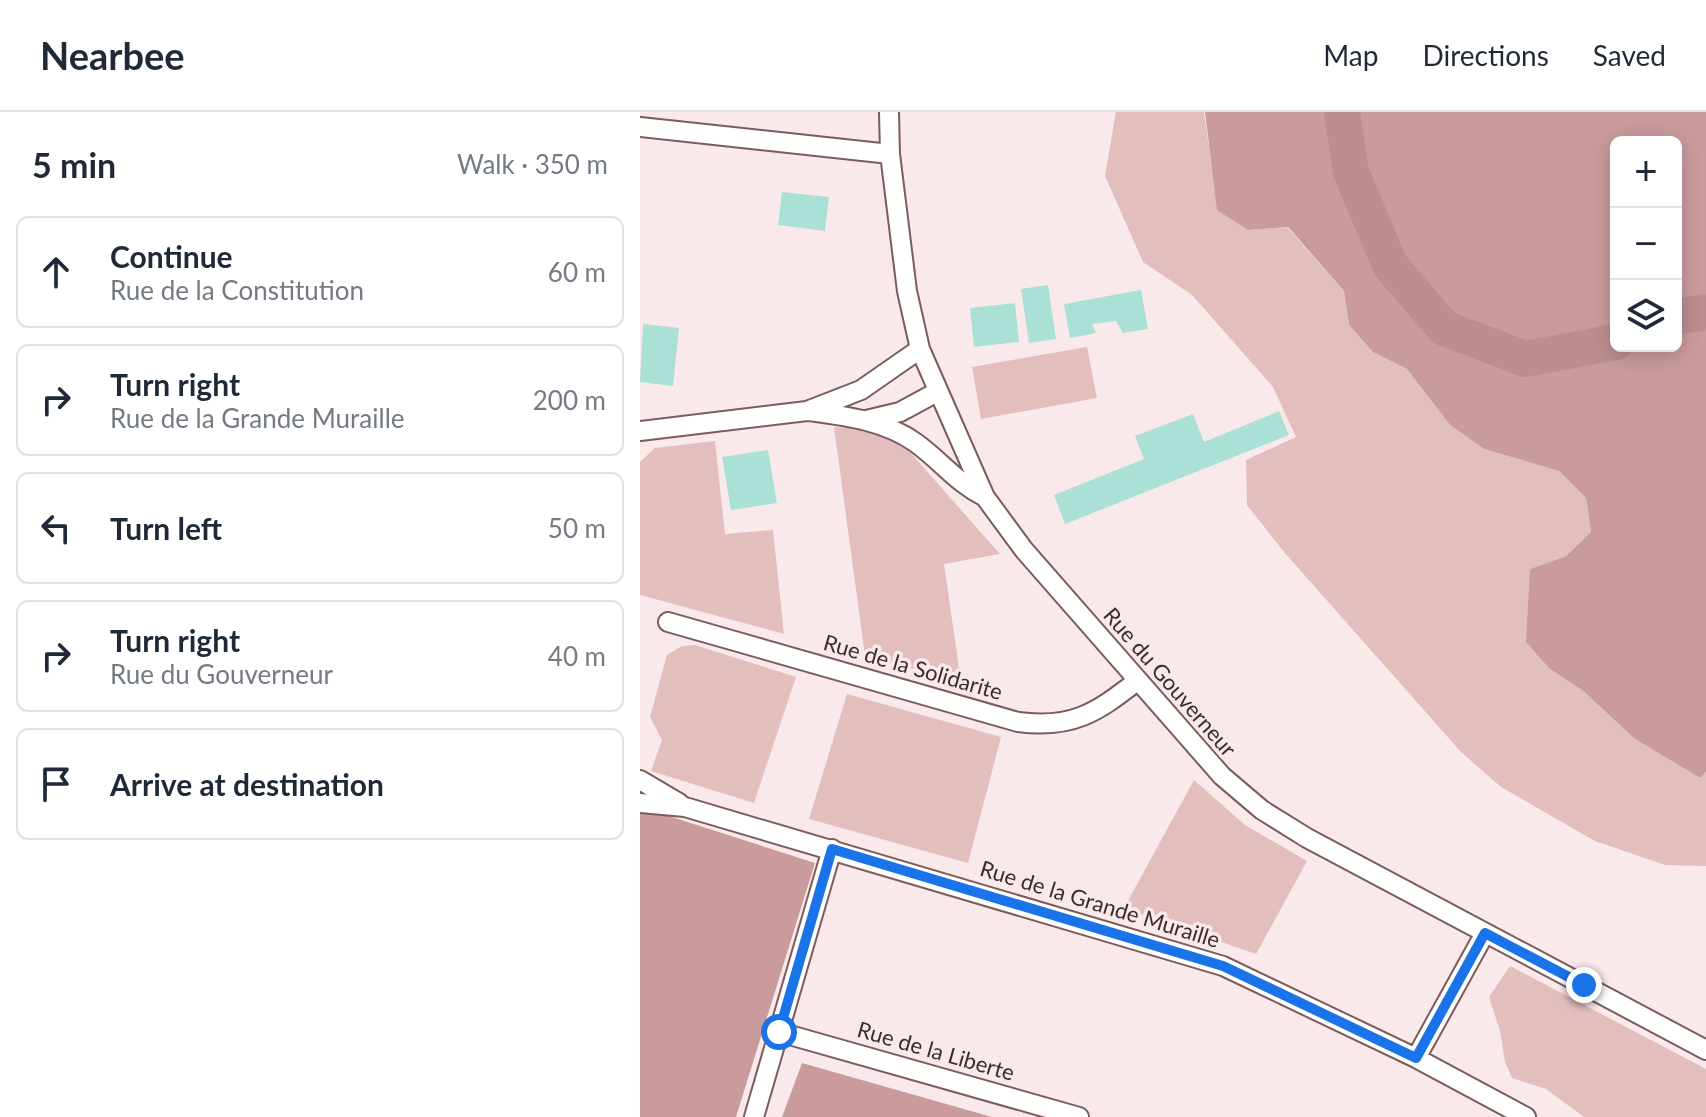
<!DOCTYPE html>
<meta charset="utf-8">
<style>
:root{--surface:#fff;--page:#f2f2f3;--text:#1f2937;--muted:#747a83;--line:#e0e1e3}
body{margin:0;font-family:Lato,sans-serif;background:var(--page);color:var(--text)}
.controls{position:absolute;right:24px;top:24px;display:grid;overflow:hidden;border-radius:12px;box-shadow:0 4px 20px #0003}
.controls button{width:72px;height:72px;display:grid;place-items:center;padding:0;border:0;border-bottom:2px solid var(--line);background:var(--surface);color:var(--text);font:40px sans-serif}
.stop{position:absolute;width:24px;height:24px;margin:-18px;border:6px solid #1a73e8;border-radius:50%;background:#fff}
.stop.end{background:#1a73e8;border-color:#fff;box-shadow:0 2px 8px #0008}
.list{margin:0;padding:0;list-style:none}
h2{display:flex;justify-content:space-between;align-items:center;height:104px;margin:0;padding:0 32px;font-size:34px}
h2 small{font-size:26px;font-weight:400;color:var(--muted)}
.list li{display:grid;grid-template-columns:52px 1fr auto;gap:24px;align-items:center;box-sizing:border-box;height:112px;margin:0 16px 16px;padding:0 16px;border:2px solid var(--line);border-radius:12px}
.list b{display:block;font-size:30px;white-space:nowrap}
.list p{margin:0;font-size:26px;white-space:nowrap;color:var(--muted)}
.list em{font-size:26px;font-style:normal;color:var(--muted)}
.icon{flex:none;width:44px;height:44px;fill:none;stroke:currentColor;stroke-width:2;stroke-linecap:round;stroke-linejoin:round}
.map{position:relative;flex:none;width:1066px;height:1005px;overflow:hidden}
header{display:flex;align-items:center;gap:48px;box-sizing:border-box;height:112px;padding:0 40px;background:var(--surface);border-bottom:2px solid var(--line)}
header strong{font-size:38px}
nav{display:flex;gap:44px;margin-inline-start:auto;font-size:28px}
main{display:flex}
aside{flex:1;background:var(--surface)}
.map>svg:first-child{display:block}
.green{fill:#e3bebf}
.forest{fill:#ca9b9d;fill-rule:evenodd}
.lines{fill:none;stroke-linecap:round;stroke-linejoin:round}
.river{stroke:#bc8e90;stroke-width:36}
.building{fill:#abe0d7}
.street-casing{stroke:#7c5b5c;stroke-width:22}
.street{stroke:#fff;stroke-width:18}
.route{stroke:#1a73e8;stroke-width:10}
.labels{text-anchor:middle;stroke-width:7;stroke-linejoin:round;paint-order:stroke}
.street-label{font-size:22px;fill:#3b2c2d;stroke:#fae9ea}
</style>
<header>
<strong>Nearbee</strong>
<nav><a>Map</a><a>Directions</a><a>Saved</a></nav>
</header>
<main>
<aside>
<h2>5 min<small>Walk · 350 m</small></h2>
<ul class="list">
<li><svg class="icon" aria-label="ahead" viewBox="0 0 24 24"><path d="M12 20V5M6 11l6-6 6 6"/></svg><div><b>Continue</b><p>Rue de la Constitution</p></div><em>60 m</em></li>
<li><svg class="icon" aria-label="right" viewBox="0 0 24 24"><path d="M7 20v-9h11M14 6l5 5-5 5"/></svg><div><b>Turn right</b><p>Rue de la Grande Muraille</p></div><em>200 m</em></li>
<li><svg class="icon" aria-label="left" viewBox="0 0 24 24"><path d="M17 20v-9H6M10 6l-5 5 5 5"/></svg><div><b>Turn left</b></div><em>50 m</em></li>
<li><svg class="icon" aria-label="right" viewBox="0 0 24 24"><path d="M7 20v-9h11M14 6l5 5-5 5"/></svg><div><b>Turn right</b><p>Rue du Gouverneur</p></div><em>40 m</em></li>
<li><svg class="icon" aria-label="arrive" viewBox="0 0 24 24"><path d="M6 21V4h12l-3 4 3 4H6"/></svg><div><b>Arrive at destination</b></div></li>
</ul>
</aside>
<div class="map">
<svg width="1066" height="1005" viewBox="0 0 1066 1005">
<rect width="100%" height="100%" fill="#fae9ea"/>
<!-- green -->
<path class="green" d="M 476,0 L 564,0 L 578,98 L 608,118 L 647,115 L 704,179 L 709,213 L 733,240 L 767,257 L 810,313 L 844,337 L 919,359 L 946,386 L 951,420 L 926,444 L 890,457 L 910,557 L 942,578 L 995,627 L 1060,666 L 1066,660 L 1066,754 L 1025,753 L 955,729 L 861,675 L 821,640 L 644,440 L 607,393 L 606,348 L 656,325 L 633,275 L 552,183 L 503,150 L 465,64 Z
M 447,235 L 457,286 L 341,307 L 332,255 Z
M 194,315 C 223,317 245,323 269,339 L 360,442 L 304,452 L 321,570 L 225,544 Z
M 75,329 L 85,422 L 133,418 L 144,522 L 0,483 L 0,350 L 15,336 Z
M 55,533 L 156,565 L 114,691 L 11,659 L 22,628 L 10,605 L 27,543 L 42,534 Z
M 207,582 L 361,625 L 328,751 L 169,707 Z
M 554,668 L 605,713 L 667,749 L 616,842 L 484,796 Z
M 870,854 L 1066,957 L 1066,1005 L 944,1005 L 906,977 L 872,966 L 865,950 L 860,919 L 849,885 Z"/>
<!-- forest -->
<path class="forest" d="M 565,0 L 1066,0 L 1066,660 L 1060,666 L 995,627 L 942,578 L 910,557 L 886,530 L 890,457 L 926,444 L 951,420 L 946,386 L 919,359 L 844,337 L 810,313 L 767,257 L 733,240 L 709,213 L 704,179 L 648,115 L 608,118 L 577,98 ZM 1036,30 L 1036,234 L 976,234 L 976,30 Z
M 10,698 L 175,751 L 96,1005 L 0,1005 L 0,699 Z
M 162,951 L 352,1005 L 142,1005 Z"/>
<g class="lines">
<!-- river -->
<path class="river" d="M 702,0 L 711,60 L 750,153 L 804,216 L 885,247 L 976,230
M 1036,205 L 1066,200"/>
</g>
<!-- building -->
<path class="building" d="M 142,80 L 189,85 L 185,119 L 138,113 Z
M 408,173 L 416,227 L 389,231 L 381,177 Z
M 501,178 L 508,217 L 483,221 L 476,209 L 452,212 L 456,221 L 430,226 L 424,192 Z
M 375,191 L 379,230 L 334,235 L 330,196 Z
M 3,212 L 39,216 L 33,274 L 0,270 Z
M 639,299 L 649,323 L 425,412 L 414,383 L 504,347 L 495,324 L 553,302 L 564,330 Z
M 128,338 L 137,391 L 91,398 L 82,345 Z"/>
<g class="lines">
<!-- street casing -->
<g class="street-casing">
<path id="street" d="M 249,0 L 250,42 L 267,179 L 280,237 L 345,385 L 384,438 L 582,664 L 622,698 L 667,726 L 1066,938
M 0,15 L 250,42
M 169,299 C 206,304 246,309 276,331 C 301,349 317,371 345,385
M 226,308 L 260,300 L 297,280
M 0,319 L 167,299 L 221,278 L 280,237
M 28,510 L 378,610 C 432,617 456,601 497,569
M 0,668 L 39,691
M 0,691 L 45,695 L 583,854 L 776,946 L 886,1005
M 139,920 L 439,1005
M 776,946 L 845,821
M 114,1005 L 192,737"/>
</g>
<!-- street -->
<use href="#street" class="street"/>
</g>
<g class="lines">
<!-- route -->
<path class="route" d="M 139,920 L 192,737 L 583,854 L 776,946 L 845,821 L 944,873"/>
</g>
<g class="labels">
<!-- street labels -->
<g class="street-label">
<text transform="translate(273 555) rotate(16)" y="8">Rue de la Solidarite</text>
<text transform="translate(530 570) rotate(49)" y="8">Rue du Gouverneur</text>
<text transform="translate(460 792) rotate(17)" y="8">Rue de la Grande Muraille</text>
<text transform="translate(296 939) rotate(16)" y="8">Rue de la Liberte</text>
</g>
</g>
</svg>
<div class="controls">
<button>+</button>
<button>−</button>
<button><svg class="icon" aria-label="layers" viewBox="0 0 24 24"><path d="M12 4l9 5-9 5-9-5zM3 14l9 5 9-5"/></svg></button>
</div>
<div class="stop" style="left:139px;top:920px"></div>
<div class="stop end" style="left:944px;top:873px"></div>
</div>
</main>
